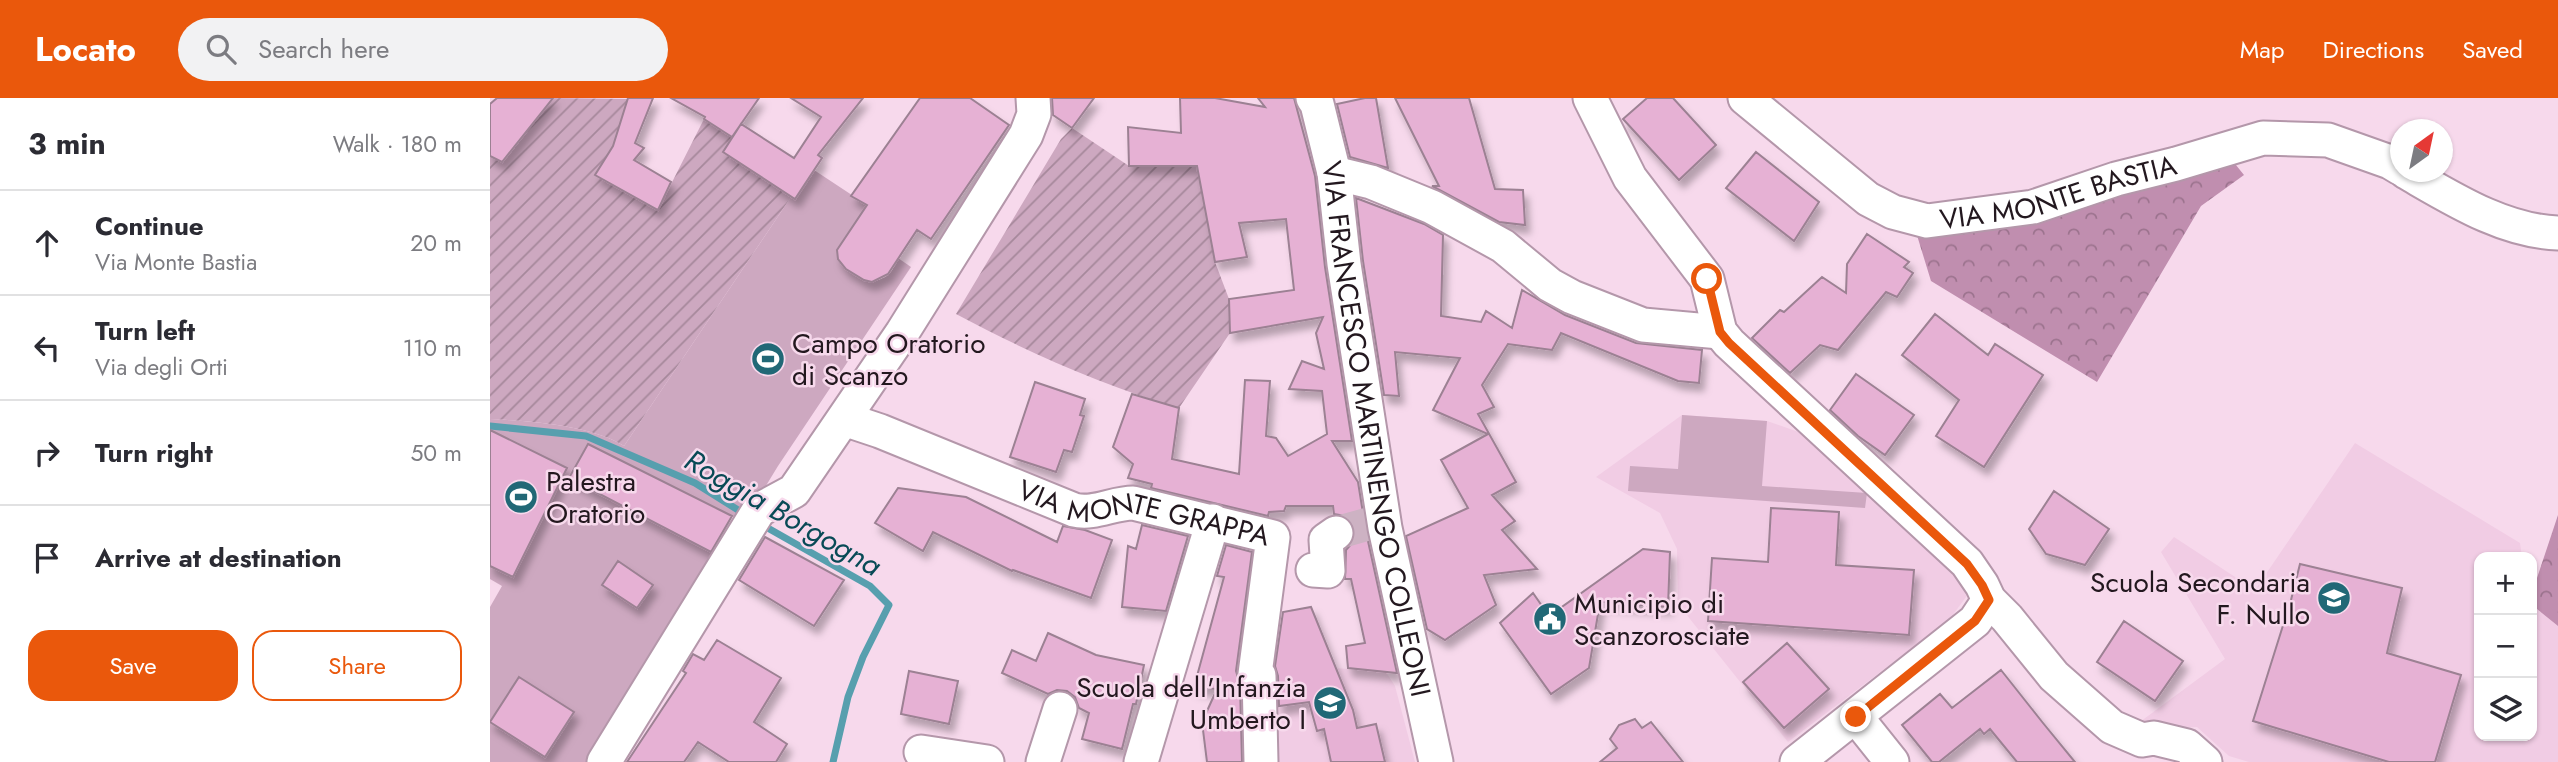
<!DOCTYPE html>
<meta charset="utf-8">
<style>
:root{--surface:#fff;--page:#f2f2f3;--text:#2b2b33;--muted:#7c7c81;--line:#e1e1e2;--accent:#ea580c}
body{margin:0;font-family:Jost,sans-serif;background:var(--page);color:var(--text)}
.controls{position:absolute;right:21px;bottom:21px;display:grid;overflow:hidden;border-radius:14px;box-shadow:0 2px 5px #0004}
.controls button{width:63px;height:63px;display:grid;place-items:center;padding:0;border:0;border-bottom:2px solid var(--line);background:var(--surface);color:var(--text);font:35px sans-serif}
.compass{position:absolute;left:1900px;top:21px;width:63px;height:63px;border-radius:50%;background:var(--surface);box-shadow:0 2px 5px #0004;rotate:33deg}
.stop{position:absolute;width:21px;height:21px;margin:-16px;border:5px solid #ea580c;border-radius:50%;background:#fff}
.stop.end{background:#ea580c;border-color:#fff;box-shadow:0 2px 7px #0008}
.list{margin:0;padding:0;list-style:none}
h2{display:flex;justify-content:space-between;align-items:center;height:91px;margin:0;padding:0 28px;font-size:30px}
h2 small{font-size:23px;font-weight:400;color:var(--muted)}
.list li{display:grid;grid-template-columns:46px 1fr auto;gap:21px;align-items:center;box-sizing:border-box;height:105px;padding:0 28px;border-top:2px solid var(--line)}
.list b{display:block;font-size:26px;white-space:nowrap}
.list p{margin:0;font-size:23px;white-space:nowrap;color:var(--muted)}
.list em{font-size:23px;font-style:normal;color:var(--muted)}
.actions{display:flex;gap:14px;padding:21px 28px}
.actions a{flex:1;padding:16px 0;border:2px solid var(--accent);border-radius:21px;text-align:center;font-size:24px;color:var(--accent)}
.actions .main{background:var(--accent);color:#fff}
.icon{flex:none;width:38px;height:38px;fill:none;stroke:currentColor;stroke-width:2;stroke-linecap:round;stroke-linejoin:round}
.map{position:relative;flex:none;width:2068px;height:664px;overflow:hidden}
header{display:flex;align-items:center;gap:42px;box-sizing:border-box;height:98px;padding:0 35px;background:var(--accent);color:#fff}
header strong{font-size:33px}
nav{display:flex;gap:38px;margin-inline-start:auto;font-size:24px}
.search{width:490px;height:63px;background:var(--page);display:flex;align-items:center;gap:18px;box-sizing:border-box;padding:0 24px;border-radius:38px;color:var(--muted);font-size:26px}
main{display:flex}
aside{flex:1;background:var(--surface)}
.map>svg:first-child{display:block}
.built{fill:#f1cce4}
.forest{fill:url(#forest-crowns)}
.park{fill:#cda8c0}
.garden{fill:url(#garden-furrows)}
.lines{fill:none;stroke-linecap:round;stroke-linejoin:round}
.stream{stroke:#579fae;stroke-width:7}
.building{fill:#e6b1d4;stroke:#9c8193;stroke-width:2;filter:url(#shadow)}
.minor-tunnel{stroke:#cdb2c3;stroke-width:33;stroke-dasharray:33 17;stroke-linecap:butt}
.minor-casing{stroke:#b497aa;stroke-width:37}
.minor{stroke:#fff;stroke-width:33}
.route{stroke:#ea580c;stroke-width:9}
.labels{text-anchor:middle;stroke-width:5;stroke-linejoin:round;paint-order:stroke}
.street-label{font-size:28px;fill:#23181f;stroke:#f7d9ec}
.poi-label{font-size:28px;fill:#23181f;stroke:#f7d9ec;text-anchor:start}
.water-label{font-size:30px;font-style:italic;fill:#084a56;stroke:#f7d9ec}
</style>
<header>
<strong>Locato</strong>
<div class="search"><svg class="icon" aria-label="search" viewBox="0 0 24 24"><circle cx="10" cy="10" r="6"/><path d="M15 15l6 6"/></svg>Search here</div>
<nav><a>Map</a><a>Directions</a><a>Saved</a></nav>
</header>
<main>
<aside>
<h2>3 min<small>Walk · 180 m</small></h2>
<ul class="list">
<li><svg class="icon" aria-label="ahead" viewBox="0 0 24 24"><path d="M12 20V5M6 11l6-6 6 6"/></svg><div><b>Continue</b><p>Via Monte Bastia</p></div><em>20 m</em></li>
<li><svg class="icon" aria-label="left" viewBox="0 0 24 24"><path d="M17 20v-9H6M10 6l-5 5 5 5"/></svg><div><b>Turn left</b><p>Via degli Orti</p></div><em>110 m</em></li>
<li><svg class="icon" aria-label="right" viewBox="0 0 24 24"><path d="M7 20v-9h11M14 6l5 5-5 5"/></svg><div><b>Turn right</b></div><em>50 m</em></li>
<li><svg class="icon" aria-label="arrive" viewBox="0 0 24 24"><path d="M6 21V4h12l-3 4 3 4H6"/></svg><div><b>Arrive at destination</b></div></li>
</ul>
<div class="actions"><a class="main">Save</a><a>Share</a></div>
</aside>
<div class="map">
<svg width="2068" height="664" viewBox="0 0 2068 664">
<defs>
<pattern id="forest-crowns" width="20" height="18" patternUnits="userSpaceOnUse" patternTransform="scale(1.75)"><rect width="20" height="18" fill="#c08eaf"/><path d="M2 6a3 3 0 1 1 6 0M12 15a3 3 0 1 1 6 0" fill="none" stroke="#9c738e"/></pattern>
<pattern id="garden-furrows" width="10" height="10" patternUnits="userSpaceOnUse" patternTransform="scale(1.75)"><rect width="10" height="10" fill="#cda8c0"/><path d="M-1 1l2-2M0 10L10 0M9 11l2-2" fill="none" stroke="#a6889b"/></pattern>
<filter id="shadow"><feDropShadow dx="4.5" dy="8" stdDeviation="3.5" flood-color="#0004"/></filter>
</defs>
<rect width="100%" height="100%" fill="#f7d9ec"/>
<!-- built -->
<path class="built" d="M 1192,317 L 1277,323 L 1337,344 L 1482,491 L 1459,522 L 1298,644 L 1188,506 L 1187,451 L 1170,415 L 1106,379 Z
M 1865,345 L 2030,445 L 2032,459 L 1989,459 L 1989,638 L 2042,638 L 2042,507 L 2068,528 L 2068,664 L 1759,664 L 1739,658 L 1707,629 L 1639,632 L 1735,561 L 1671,454 L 1684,439 L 1765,492 Z
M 820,568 L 896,574 L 905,588 L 925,664 L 771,664 L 765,576 Z"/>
<!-- forest -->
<path class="forest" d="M 1725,41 L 1754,77 L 1711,108 L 1607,284 L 1441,183 L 1422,121 L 1543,96 Z
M 2068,417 L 2068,528 L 2042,507 L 2042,495 Z"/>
<!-- park -->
<path class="park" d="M 324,72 L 377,107 L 349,162 C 360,177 381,192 399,176 C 403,172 406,165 408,160 L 421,169 L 288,368 L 271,396 L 263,425 L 241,418 L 136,620 L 109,664 L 0,664 L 0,509 L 12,488 L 0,481 L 0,321 C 39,323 101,327 134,348 L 301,99 L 306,101 Z
M 1192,317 L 1277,323 L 1272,388 L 1377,395 L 1375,410 L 1138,393 L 1140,368 L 1188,371 Z"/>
<!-- garden -->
<path class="garden" d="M 63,0 L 138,1 L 123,48 L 105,77 L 168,112 L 214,21 L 242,39 L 233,54 L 301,99 L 134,348 C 101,327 39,323 0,321 L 0,58 L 13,64 Z
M 582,30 L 639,68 L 707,68 L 725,164 L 739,201 L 740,235 L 689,310 C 612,287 537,254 466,216 L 571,41 Z"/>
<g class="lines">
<!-- stream -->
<path class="stream" d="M 0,328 L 96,338 L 205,385 L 256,417
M 269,425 L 380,488 L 399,507 L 373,559 L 358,599 L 343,664"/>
</g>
<!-- building -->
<path class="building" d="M 7,0 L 63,0 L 12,64 L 0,58 L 0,6 Z
M 138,0 L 163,0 L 145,45 L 154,50 L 144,62 L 181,84 L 168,112 L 105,77 L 123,48 Z
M 181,0 L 269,0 L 242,39 L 214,21 L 215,19 Z
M 301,0 L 373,0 L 328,57 L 332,60 L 305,101 L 233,54 L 251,26 L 304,60 L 331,19 Z
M 430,0 L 480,0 L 519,27 L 441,141 L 427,132 L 398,176 L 382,184 L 374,182 L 356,171 L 348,161 L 347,152 L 377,107 L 361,98 Z
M 562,0 L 604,0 L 582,30 L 563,17 Z
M 690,0 L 725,0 L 775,9 L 768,0 L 804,0 L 825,78 L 835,169 L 862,343 L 842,343 L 868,384 L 876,434 L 907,575 L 858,570 L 856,548 L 875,545 L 861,481 L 855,481 L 856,452 L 863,444 L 865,433 L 861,423 L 855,418 L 844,416 L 843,408 L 796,408 L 794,413 L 779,414 L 778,418 L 661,390 L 662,386 L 638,380 L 643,366 L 623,349 L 642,296 L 689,310 L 682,361 L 749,376 L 755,282 L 780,283 L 776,338 L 786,340 L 798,358 L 837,336 L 832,293 L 799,291 L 812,263 L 834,271 L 826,235 L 833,219 L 740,235 L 739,201 L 804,192 L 796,121 L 749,125 L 757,159 L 725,164 L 707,68 L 639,68 L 638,29 L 691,35 Z
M 875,0 L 886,0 L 898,70 L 860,59 L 847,6 Z
M 905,0 L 979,0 L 1005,91 L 1033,92 L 1035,127 L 1009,124 L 942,88 L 949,88 Z
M 1157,0 L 1183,0 L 1226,47 L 1189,82 L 1133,21 Z
M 1266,54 L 1329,104 L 1304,143 L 1236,90 Z
M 866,100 L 934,126 L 953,137 L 951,218 L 991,224 L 996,213 L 1022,230 L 1032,192 L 1075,217 L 1146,245 L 1212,252 L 1209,285 L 1188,283 L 1071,235 L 1062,252 L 1018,246 L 992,287 L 1004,309 L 988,316 L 1026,384 L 1002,397 L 1025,423 L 1012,432 L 1047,471 L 994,477 L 1006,507 L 955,542 L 937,531 L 916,438 L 978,410 L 951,362 L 998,336 L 943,312 L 970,260 L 905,254 L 909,298 L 894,297 L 873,163 Z
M 1377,136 L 1419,164 L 1414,169 L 1423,175 L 1407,199 L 1396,194 L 1348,252 L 1330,247 L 1300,275 L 1262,240 L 1290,212 L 1294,214 L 1332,179 L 1356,195 L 1357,166 Z
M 1445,216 L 1498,257 L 1505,246 L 1553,277 L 1494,369 L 1446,338 L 1469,302 L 1412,257 Z
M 1366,276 L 1424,317 L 1395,357 L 1368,338 L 1340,312 Z
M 545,284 L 595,301 L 590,317 L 594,318 L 582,354 L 574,352 L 566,374 L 520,359 Z
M 0,332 L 77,370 L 23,479 L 0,468 Z
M 98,346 L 242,418 L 221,454 L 79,380 Z
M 408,390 L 476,399 L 567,444 L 573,428 L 595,432 L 622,442 L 601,500 L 523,472 L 522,473 L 443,434 L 433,453 L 385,425 Z
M 1564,393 L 1619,431 L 1595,467 L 1556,456 L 1539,431 Z
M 1281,410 L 1349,414 L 1346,467 L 1424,472 L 1419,537 L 1218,523 L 1222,460 L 1278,464 Z
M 652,427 L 698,438 L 676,513 L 632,509 L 638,448 L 646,451 Z
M 275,439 L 354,482 L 324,528 L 249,482 Z
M 736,447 L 762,454 L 746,573 L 750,587 L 752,664 L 717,664 L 712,624 L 727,591 L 704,589 L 734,479 L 727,478 Z
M 1153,451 L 1180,454 L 1178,509 L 1110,504 L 1099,570 L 1061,596 L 1010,525 L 1043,495 L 1059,518 Z
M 128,463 L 163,487 L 147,510 L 112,487 Z
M 1810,466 L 1912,490 L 1897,555 L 1971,577 L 1945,664 L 1899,664 L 1763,623 L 1801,502 Z
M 821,509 L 863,612 L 867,630 L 886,626 L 895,664 L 841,664 L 834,631 L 827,633 L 819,604 L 789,608 L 788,578 L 785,568 L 793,514 Z
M 1634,523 L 1693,563 L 1665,603 L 1607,564 Z
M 558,535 L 606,557 L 654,567 L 646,606 L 643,606 L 632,651 L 592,641 L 599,615 L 589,610 L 585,599 L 577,593 L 567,592 L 558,596 L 512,575 L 522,552 L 546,563 Z
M 227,542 L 291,580 L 264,624 L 297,646 L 286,664 L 239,664 L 208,644 L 194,664 L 137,664 L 196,575 L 193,573 L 203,556 L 214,562 Z
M 1297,545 L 1339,591 L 1294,630 L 1253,584 Z
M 1511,572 L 1553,625 L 1585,664 L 1527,664 L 1500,631 L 1494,636 L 1490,631 L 1449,664 L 1442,664 L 1412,627 L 1450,596 L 1462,610 Z
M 419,573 L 468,583 L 459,626 L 411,616 Z
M 29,579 L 84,614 L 55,659 L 0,624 Z
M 1145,621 L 1152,630 L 1161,624 L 1193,664 L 1110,664 L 1127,650 L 1120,641 L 1129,627 Z"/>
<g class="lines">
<!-- minor-tunnel -->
<path class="minor-tunnel" d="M 846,435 L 882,425"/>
<!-- minor casing -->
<g class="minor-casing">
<g id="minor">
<path id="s1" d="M 823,0 L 827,6 L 844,75 L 854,166 L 895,430 L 946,664"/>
<path d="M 1100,0 L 1140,80 L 1217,181 L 1230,234 L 1239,245 L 1477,465 L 1492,487 L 1499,502 L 1517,520 L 1564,578 L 1622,629 L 1652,642 L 1664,640 L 1697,648 L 1715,664"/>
<path id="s2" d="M 1255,0 L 1378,101 L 1403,114 L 1437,123 L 1543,109 L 1626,81 L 1686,66 L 1773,40 L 1838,42 L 1900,64 L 1910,70"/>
<path d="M 1916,74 C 1963,101 2013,133 2068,135"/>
<path d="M 844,75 L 881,84 L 942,109 L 1013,148 L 1060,187 L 1082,199 L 1153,227 L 1230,234"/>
<path id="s3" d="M 354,321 L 390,333 L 584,412 C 604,417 623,405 643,405 L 783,439 L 765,576 L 769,578 L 771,664"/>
<path d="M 823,472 L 838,473 L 836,442 L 846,435"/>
<path d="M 1366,619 L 1402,664"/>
<path d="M 431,654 L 497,664"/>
<path d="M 114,664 L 269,412 L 304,393 L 412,235 L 536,37 L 544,16 L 543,0"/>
<path d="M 553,664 L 570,611"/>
<path d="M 651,664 L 723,423"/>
<path d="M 1307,664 L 1485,523 L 1499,502"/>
</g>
</g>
<!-- minor -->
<use href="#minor" class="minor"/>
</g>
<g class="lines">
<!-- route -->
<path class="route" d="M 1217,181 L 1230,234 L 1239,245 L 1477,466 L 1492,487 L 1499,502 L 1485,523 L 1366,619"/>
</g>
<!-- icons -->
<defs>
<g id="stadium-disc" transform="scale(1.75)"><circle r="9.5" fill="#216876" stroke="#f7d9ec"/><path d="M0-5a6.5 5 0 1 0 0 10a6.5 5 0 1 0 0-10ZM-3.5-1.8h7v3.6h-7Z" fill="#fff"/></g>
<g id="school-disc" transform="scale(1.75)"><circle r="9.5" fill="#216876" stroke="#f7d9ec"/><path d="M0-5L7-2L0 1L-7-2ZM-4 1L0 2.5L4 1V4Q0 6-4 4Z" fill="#fff"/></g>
<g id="civic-disc" transform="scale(1.75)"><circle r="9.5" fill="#216876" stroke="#f7d9ec"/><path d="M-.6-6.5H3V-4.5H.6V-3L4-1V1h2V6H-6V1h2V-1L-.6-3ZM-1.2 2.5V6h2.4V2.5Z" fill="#fff"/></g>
</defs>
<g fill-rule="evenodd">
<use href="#stadium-disc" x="278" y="261"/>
<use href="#stadium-disc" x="31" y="399"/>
<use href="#school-disc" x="1844" y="500"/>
<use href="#civic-disc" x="1060" y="521"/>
<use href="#school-disc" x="840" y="605"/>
</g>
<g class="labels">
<!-- street labels -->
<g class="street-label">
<text dy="10" stroke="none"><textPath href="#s2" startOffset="357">VIA MONTE BASTIA</textPath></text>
<text dy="10" stroke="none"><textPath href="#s1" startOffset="338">VIA FRANCESCO MARTINENGO COLLEONI</textPath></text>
<text dy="10" stroke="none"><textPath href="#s3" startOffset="318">VIA MONTE GRAPPA</textPath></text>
</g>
<!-- poi labels -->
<g class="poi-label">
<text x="302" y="255">Campo Oratorio<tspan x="302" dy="32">di Scanzo</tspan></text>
<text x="56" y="393">Palestra<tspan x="56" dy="32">Oratorio</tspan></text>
<text x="1820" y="494" text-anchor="end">Scuola Secondaria<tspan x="1820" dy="32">F. Nullo</tspan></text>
<text x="1084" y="515">Municipio di<tspan x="1084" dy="32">Scanzorosciate</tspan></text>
<text x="816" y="599" text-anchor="end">Scuola dell'Infanzia<tspan x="816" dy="32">Umberto I</tspan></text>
</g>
<!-- water labels -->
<g class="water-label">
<text transform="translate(293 415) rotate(30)" y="10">Roggia Borgogna</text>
</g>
</g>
</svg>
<div class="controls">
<button>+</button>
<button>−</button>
<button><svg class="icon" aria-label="layers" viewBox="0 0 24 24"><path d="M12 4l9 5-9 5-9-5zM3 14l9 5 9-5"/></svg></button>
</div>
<svg class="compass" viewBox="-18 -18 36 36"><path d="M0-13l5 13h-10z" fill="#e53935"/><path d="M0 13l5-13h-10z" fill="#7c7c81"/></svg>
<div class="stop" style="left:1217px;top:181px"></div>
<div class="stop end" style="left:1366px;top:619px"></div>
</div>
</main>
